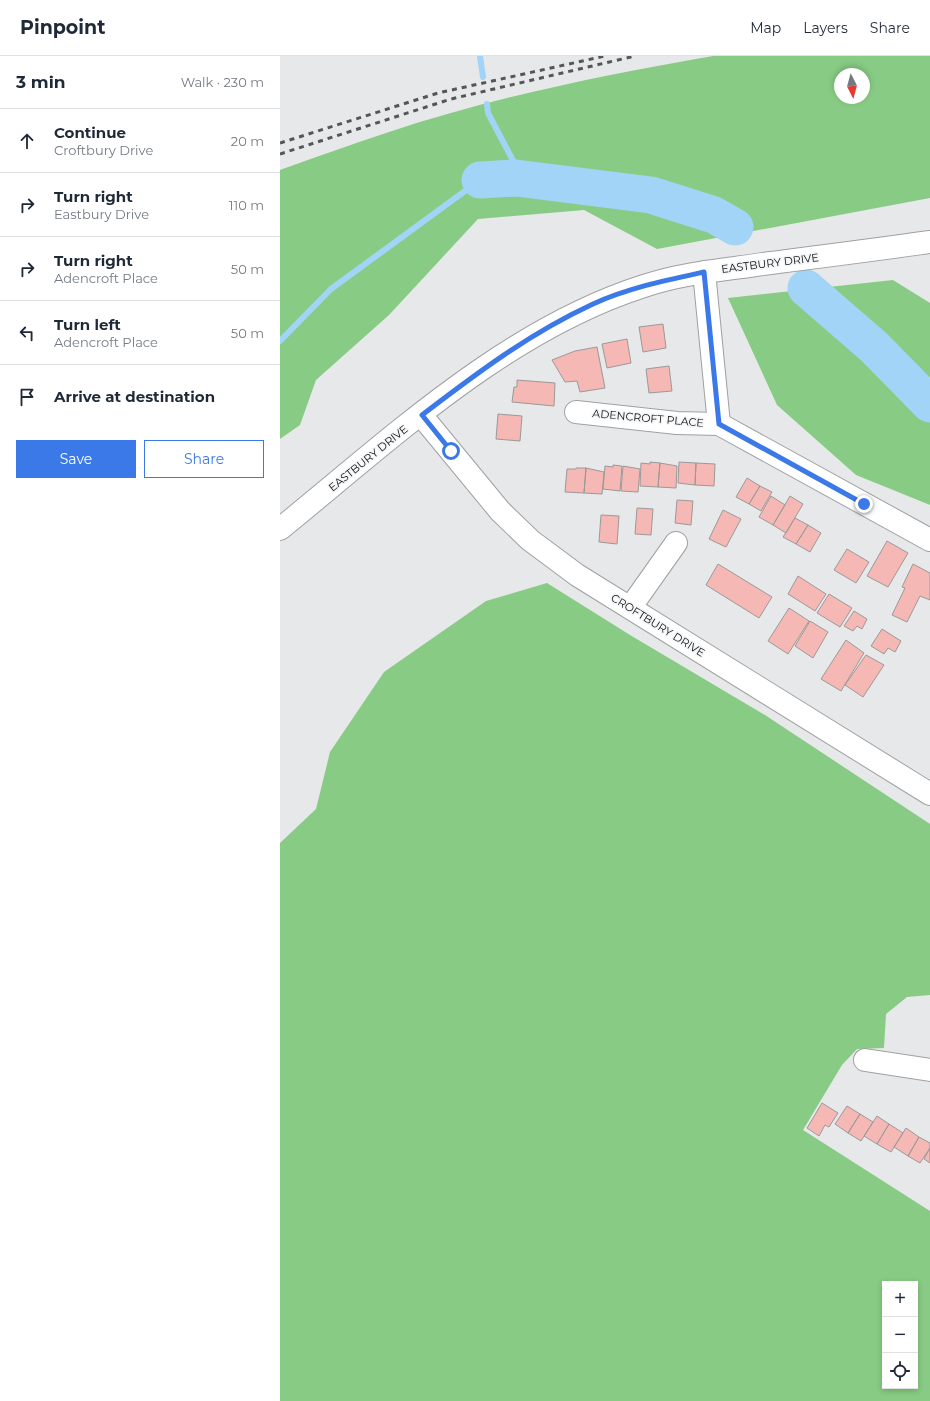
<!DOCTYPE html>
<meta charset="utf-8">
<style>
:root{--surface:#fff;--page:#f2f2f3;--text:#1f2937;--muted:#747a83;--line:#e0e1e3;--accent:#3b79e8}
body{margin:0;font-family:Montserrat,sans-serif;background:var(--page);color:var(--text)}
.controls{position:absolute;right:12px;bottom:12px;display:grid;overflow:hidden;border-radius:0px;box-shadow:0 2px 6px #0003}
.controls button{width:36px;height:36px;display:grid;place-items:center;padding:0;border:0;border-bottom:1px solid var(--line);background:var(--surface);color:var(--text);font:20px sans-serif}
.compass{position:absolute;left:554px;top:12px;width:36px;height:36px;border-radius:50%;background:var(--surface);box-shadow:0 2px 6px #0003;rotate:174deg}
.stop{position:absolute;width:12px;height:12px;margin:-9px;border:3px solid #3b79e8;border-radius:50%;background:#fff}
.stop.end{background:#3b79e8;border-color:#fff;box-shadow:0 1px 4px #0008}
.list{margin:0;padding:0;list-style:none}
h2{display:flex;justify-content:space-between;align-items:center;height:52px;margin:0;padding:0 16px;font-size:17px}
h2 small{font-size:13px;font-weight:400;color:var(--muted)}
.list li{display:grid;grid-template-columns:26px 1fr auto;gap:12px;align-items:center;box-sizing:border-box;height:64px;padding:0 16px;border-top:1px solid var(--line)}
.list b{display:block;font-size:15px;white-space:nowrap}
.list p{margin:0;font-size:13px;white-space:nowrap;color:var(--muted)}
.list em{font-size:13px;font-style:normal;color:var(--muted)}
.actions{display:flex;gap:8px;padding:12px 16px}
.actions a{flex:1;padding:9px 0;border:1px solid var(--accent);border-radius:0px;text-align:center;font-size:14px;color:var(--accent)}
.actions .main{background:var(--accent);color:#fff}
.icon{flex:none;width:22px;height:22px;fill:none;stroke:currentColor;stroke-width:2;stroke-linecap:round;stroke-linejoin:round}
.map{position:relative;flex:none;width:650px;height:1345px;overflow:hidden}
header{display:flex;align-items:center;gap:24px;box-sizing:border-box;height:56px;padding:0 20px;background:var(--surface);border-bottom:1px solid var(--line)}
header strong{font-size:19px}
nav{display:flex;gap:22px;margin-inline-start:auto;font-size:14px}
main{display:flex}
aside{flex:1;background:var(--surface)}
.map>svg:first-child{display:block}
.forest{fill:#88cb84;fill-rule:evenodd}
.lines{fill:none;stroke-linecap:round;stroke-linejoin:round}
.stream{stroke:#a2d4f7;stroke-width:6}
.river{stroke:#a2d4f7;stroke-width:37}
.building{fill:#f6b8b4;stroke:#9b9998}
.minor-casing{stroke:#a0a0a2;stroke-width:24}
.minor{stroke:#fff;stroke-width:22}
.rail{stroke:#555656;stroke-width:3;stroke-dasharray:5 5;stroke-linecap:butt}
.route{stroke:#3b79e8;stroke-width:5}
.labels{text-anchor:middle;stroke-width:3;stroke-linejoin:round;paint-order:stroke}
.street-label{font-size:11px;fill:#0e0f0f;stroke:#f4f5f7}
</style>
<header>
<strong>Pinpoint</strong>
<nav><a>Map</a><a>Layers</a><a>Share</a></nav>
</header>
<main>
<aside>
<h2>3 min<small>Walk · 230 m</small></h2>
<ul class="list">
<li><svg class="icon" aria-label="ahead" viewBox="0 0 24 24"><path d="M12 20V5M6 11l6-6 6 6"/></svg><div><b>Continue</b><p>Croftbury Drive</p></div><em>20 m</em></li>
<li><svg class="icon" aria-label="right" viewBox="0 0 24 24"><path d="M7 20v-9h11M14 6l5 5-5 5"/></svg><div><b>Turn right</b><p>Eastbury Drive</p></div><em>110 m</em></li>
<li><svg class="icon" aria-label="right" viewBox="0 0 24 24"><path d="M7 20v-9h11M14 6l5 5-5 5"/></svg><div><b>Turn right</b><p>Adencroft Place</p></div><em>50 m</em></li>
<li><svg class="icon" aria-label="left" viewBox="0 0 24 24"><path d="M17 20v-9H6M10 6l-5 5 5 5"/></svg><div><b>Turn left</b><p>Adencroft Place</p></div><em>50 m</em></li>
<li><svg class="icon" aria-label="arrive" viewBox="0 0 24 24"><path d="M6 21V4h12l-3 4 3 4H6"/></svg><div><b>Arrive at destination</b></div></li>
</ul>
<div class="actions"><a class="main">Save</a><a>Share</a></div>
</aside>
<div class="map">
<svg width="650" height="1345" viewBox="0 0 650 1345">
<rect width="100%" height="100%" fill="#e7e8ea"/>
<!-- forest -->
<path class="forest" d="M 433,0 L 650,0 L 650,142 L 377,193 L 304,154 L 198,163 L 109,259 L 36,324 L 20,369 L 0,383 L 0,114 C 36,101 72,88 109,76 C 214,41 324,19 433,0 ZM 560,18 L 584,18 L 584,42 L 560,42 Z
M 613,224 L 650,247 L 650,449 L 576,419 L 497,349 L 448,242 Z
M 267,527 L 350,579 L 485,659 L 650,768 L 650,939 L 627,941 L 606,958 L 604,992 L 577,993 L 562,1009 L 523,1074 L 650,1155 L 650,1345 L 0,1345 L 0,787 L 36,753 L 50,696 L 104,616 L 206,545 ZM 605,1228 L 635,1228 L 635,1330 L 605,1330 Z"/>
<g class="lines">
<!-- stream -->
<path class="stream" d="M 200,0 L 203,21
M 207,48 L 208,57 L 239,116 L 245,123
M 0,285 L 51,233 L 200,124"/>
<!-- river -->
<path class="river" d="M 200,124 L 236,122 L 371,139 L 434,159 L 455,171
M 526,232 L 594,291 L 650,348"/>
</g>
<!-- building -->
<path class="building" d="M 383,268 L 386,292 L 363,296 L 359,271 Z
M 347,283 L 351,307 L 327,312 L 322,288 Z
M 317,291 L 325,332 L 300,336 L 297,325 L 285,326 L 272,304 L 295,295 Z
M 389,310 L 392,335 L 369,337 L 366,313 Z
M 237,324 L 275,327 L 274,350 L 232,346 L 234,331 L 237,331 Z
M 218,358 L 242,360 L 240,385 L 216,383 Z
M 370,406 L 380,407 L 378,431 L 360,430 L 361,407 L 370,408 Z
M 399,406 L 416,407 L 415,429 L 398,427 Z
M 380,407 L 397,410 L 396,432 L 378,431 Z
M 416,407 L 435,408 L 434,430 L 415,429 Z
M 333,409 L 342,410 L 340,435 L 323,433 L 325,410 L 333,411 Z
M 343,410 L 360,413 L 358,436 L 341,435 Z
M 296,412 L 306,412 L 304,437 L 285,436 L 287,413 L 296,413 Z
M 306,412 L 324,416 L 322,438 L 304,437 Z
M 467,422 L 480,430 L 469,448 L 456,441 Z
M 480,430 L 492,436 L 481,455 L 469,448 Z
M 491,440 L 505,449 L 493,469 L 479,461 Z
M 510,440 L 523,448 L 506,477 L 493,469 Z
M 397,444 L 413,445 L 411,469 L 395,467 Z
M 357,452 L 373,453 L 371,479 L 355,478 Z
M 443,454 L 461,463 L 446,491 L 429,483 Z
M 321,459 L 339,460 L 337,488 L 319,486 Z
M 515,462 L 528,469 L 516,488 L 503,481 Z
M 528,469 L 541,477 L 530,496 L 516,488 Z
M 607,485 L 628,497 L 608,531 L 587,520 Z
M 567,493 L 589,506 L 576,527 L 554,514 Z
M 438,508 L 492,541 L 479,562 L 426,529 Z
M 633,508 L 650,517 L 650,544 L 640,540 L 627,566 L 612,559 L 625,532 L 622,531 Z
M 518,520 L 546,538 L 535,555 L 508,538 Z
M 549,538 L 572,552 L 560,571 L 537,557 Z
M 509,552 L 529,565 L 508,598 L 488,585 Z
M 574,555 L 587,563 L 582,573 L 577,570 L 573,575 L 564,570 Z
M 530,565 L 548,576 L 533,602 L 515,590 Z
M 602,573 L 621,585 L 615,596 L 608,592 L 604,598 L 591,590 Z
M 566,584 L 584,597 L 561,635 L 541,623 Z
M 586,599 L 604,609 L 583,641 L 565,629 Z
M 542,1047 L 558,1057 L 549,1071 L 545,1069 L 539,1080 L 527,1072 Z
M 567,1050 L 580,1058 L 568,1077 L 555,1068 Z
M 580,1058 L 593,1066 L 581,1085 L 568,1077 Z
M 597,1060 L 609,1068 L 597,1088 L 584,1080 Z
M 609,1068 L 623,1077 L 611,1096 L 597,1088 Z
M 626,1072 L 639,1081 L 628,1100 L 614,1091 Z
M 639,1081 L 650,1087 L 650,1092 L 640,1107 L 628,1100 Z
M 650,1092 L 650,1107 L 644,1103 Z"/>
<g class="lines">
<!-- minor casing -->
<g class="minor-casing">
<path id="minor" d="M 424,216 L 439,368
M 296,356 L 397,367 L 439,368 L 650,484
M 141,359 L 220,455 L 250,484 L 297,519 L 650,738
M 0,473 C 111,383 226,274 364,230 C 402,217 443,214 483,208 C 538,201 594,194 650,186
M 350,552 L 396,487
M 585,1004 L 650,1014"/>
</g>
<!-- minor -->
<use href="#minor" class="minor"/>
<!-- rail -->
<path class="rail" d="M 0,87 L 158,37 L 325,0
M 0,98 L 171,43 L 355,0"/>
</g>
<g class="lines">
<!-- route -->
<path class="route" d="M 171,395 L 142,359 C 197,317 250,277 313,248 C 348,232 387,224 424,216 L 439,368 L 584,448"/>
</g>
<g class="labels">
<!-- street labels -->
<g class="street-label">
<text transform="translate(490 207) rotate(-7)" y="4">EASTBURY DRIVE</text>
<text transform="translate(368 362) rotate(5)" y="4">ADENCROFT PLACE</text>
<text transform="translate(88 402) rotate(-39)" y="4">EASTBURY DRIVE</text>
<text transform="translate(378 569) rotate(32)" y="4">CROFTBURY DRIVE</text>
</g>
</g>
</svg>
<div class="controls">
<button>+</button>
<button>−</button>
<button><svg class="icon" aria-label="locate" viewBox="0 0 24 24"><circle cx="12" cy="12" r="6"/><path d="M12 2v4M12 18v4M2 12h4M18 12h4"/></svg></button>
</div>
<svg class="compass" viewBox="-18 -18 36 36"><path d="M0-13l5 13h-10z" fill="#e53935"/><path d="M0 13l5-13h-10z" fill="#747a83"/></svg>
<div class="stop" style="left:171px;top:395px"></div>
<div class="stop end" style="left:584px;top:448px"></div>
</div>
</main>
